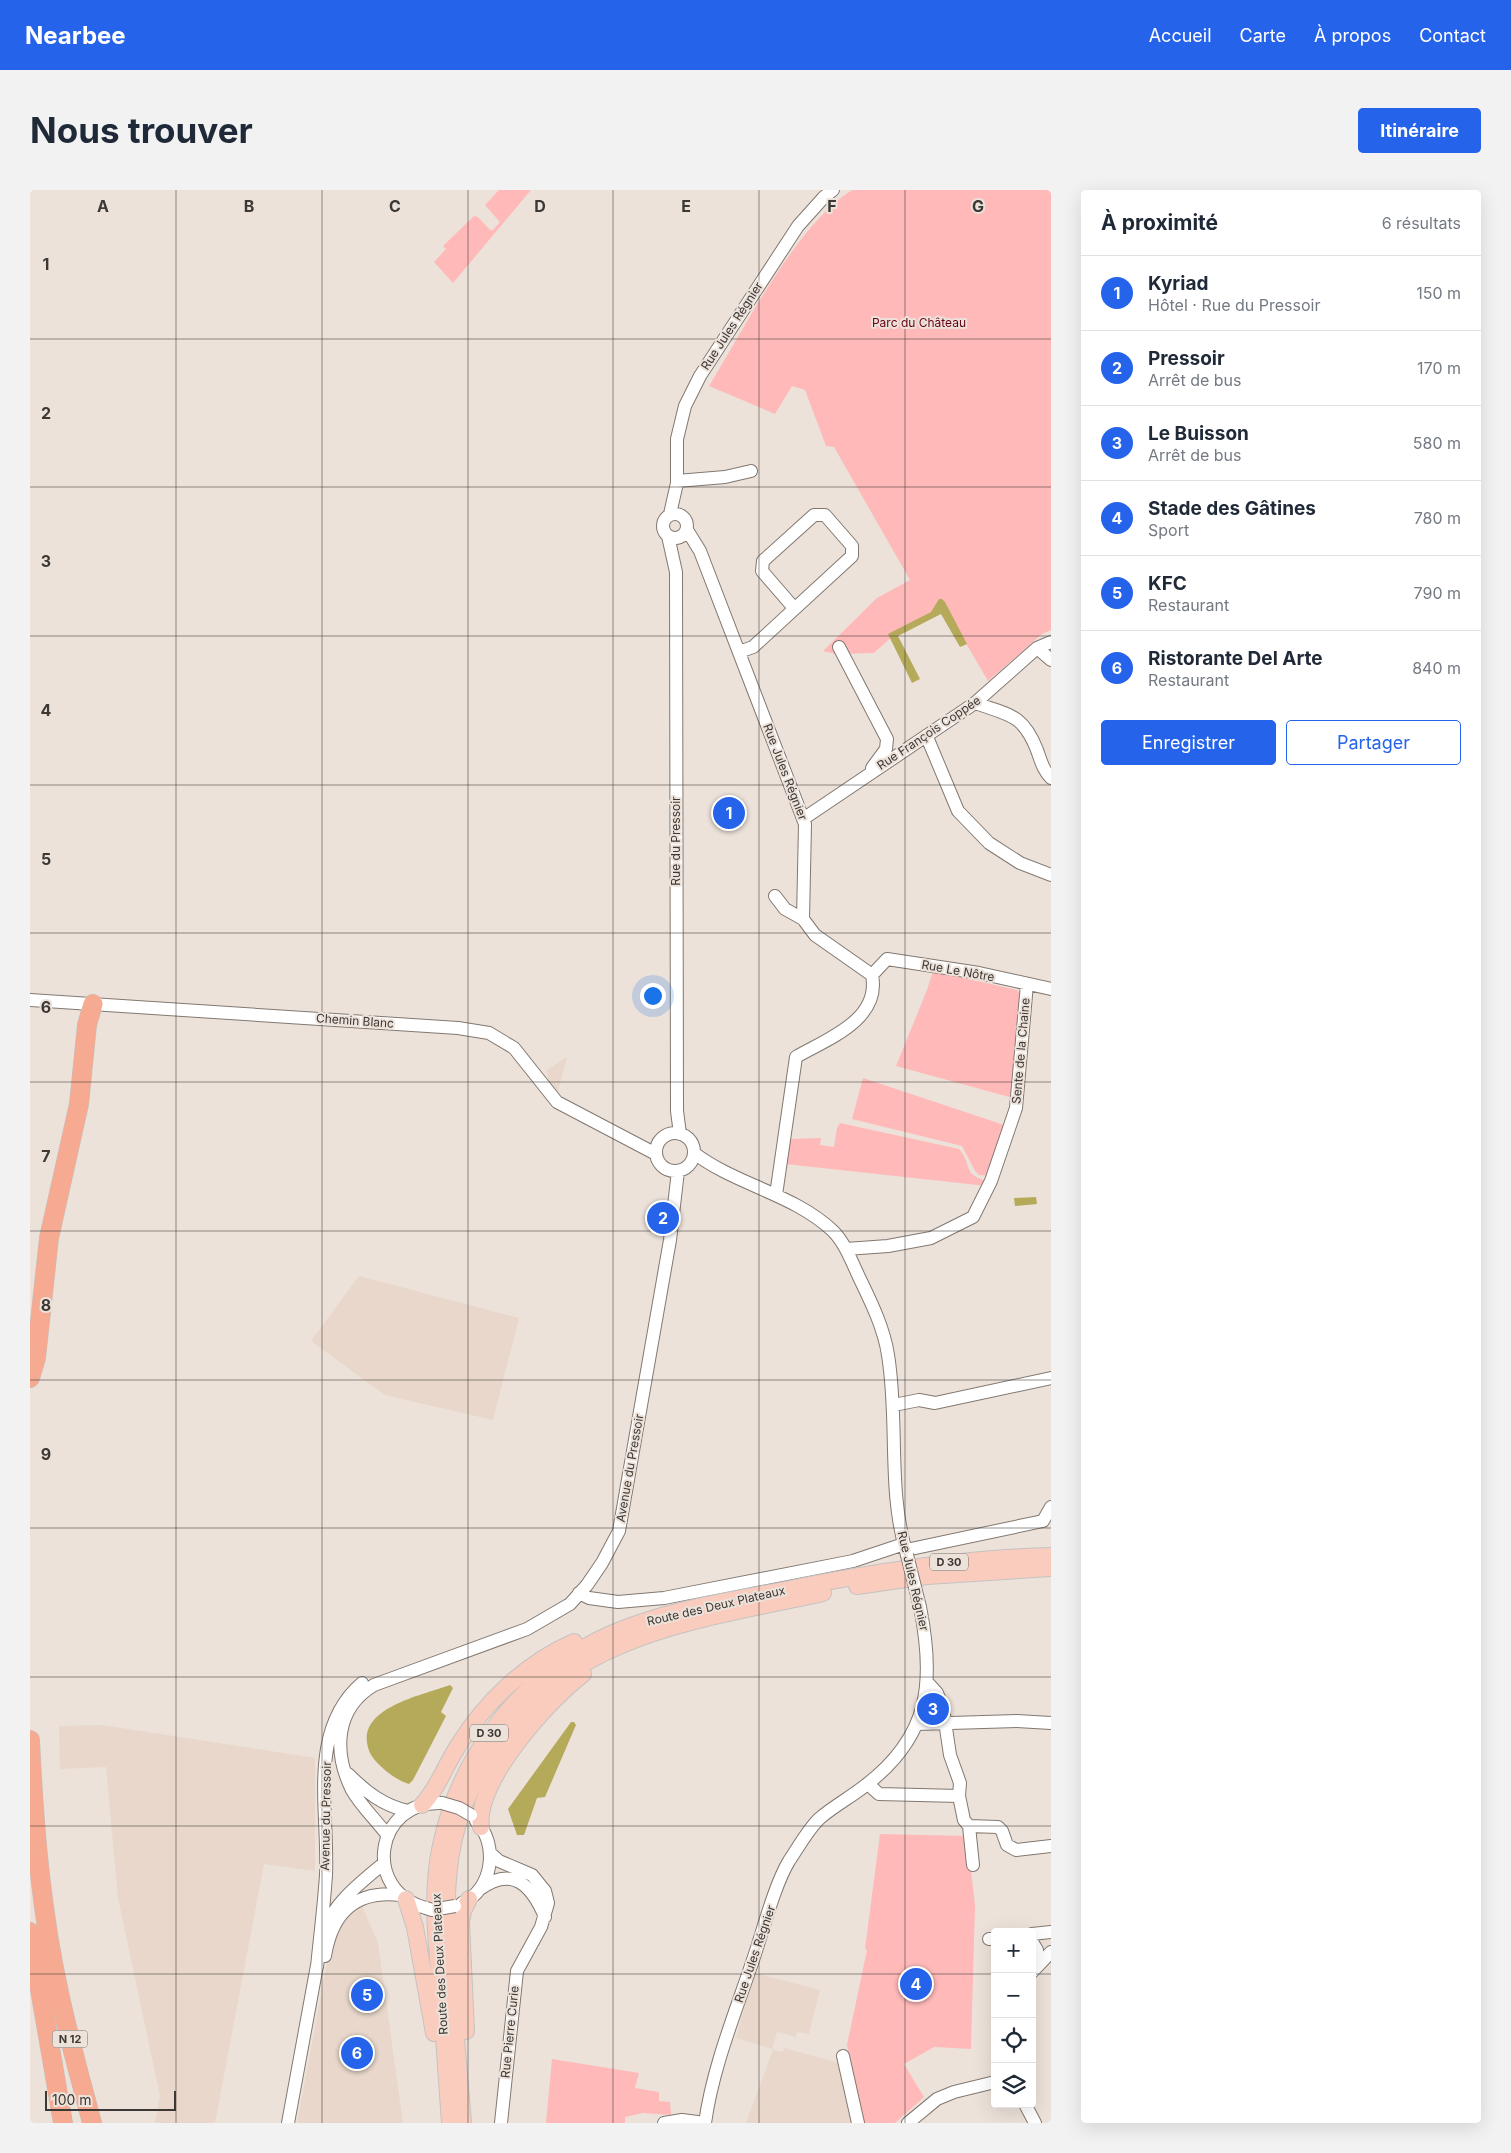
<!DOCTYPE html>
<html lang="fr">
<meta charset="utf-8">
<style>
:root{--surface:#fff;--page:#f2f2f3;--text:#1f2937;--muted:#747a83;--line:#e0e1e3;--accent:#2563eb}
body{margin:0;font-family:Inter,sans-serif;background:var(--page);color:var(--text)}
.controls{position:absolute;right:15px;bottom:15px;display:grid;overflow:hidden;border-radius:5px;box-shadow:0 5px 20px #0002}
.controls button{width:45px;height:45px;display:grid;place-items:center;padding:0;border:0;border-bottom:1px solid var(--line);background:var(--surface);color:var(--text);font:25px sans-serif}
.scale{position:absolute;left:15px;bottom:12px;width:131px;box-sizing:border-box;padding-left:5px;border:2px solid #3c3835;border-top:0;font-size:14px;line-height:18px;white-space:nowrap;color:#3c3835;-webkit-text-stroke:4px #ece2da;paint-order:stroke}
.you{position:absolute;left:622px;top:805px;width:18px;height:18px;margin:-12px;border:4px solid #fff;border-radius:50%;background:#1a73e8;box-shadow:0 0 0 8px #1a73e833}
.badge{display:grid;place-items:center;width:32px;height:32px;border-radius:50%;background:var(--accent);color:#fff;font-size:16px;font-weight:700}
.pin{position:absolute;translate:-50% -50%;border:2px solid #fff;box-shadow:0 1px 5px #0006}
.list{margin:0;padding:0;list-style:none}
h2{display:flex;justify-content:space-between;align-items:center;height:65px;margin:0;padding:0 20px;font-size:21px}
h2 small{font-size:16px;font-weight:400;color:var(--muted)}
.list li{display:grid;grid-template-columns:32px 1fr auto;gap:15px;align-items:center;box-sizing:border-box;height:75px;padding:0 20px;border-top:1px solid var(--line)}
.list b{display:block;font-size:19px;white-space:nowrap}
.list p{margin:0;font-size:16px;white-space:nowrap;color:var(--muted)}
.list em{font-size:16px;font-style:normal;color:var(--muted)}
.actions{display:flex;gap:10px;padding:15px 20px}
.actions a{flex:1;padding:11px 0;border:1px solid var(--accent);border-radius:5px;text-align:center;font-size:18px;color:var(--accent)}
.actions .main{background:var(--accent);color:#fff}
.icon{flex:none;width:28px;height:28px;fill:none;stroke:currentColor;stroke-width:2;stroke-linecap:round;stroke-linejoin:round}
.map{position:relative;flex:none;width:1021px;height:1933px;overflow:hidden;border-radius:5px}
header{display:flex;align-items:center;gap:30px;box-sizing:border-box;height:70px;padding:0 25px;background:var(--accent);color:#fff}
header strong{font-size:24px}
nav{display:flex;gap:28px;margin-inline-start:auto;font-size:18px}
.intro{display:flex;align-items:center;justify-content:space-between;box-sizing:border-box;height:120px;padding:0 30px}
h1{margin:0;font-size:35px}
.button{padding:12px 22px;border-radius:5px;background:var(--accent);color:#fff;font-size:18px;font-weight:700}
main{display:flex;gap:30px;padding:0 30px}
aside{flex:1;background:var(--surface);border-radius:5px;box-shadow:0 5px 20px #0002}
.map>svg:first-child{display:block}
.built{fill:#e8d7ca}
.green{fill:#ffb9b9}
.water{fill:#b4aa5a}
.lines{fill:none;stroke-linecap:round;stroke-linejoin:round}
.minor-casing{stroke:#817871;stroke-width:14}
.major-casing{stroke:#c4c3c2;stroke-width:18}
.highway-casing{stroke:#c4c3c2;stroke-width:20}
.minor{stroke:#fff;stroke-width:12}
.major{stroke:#faccbd;stroke-width:16}
.highway{stroke:#f6aa91;stroke-width:19}
.minor-bridge-casing{stroke:#817871;stroke-width:14;stroke-linecap:butt}
.minor-bridge{stroke:#fff;stroke-width:12}
.grid{fill:none;stroke:#3c3835;stroke-width:1;stroke-opacity:0.55}
.labels{text-anchor:middle;stroke-width:4;stroke-linejoin:round;paint-order:stroke}
.shield{fill:#ece2da;stroke:#716b66;stroke-width:1}
.shield-label{font-size:11px;font-weight:bold;fill:#3c3835}
.park-label{font-size:12px;fill:#670017;stroke:#ece2da}
.street-label{font-size:12px;fill:#3c3835;stroke:#ece2da}
.grid-label{font-size:16px;text-anchor:middle;font-weight:bold;fill:#3c3835;stroke:#ece2da;stroke-width:4;stroke-linejoin:round;paint-order:stroke}
</style>
<header>
<strong>Nearbee</strong>
<nav><a>Accueil</a><a>Carte</a><a>À propos</a><a>Contact</a></nav>
</header>
<div class="intro"><h1>Nous trouver</h1><a class="button">Itinéraire</a></div>
<main>
<div class="map">
<svg width="1021" height="1933" viewBox="0 0 1021 1933">
<rect width="100%" height="100%" fill="#ece2da"/>
<!-- built -->
<path class="built" d="M 537,867 L 528,901 L 519,892 L 517,880 Z
M 329,1086 L 489,1128 L 463,1230 L 355,1205 L 281,1151 Z
M 72,1535 L 285,1568 L 285,1681 L 234,1674 L 185,1933 L 125,1933 L 130,1906 L 88,1708 L 76,1577 L 30,1579 L 29,1536 Z
M 332,1716 L 348,1753 L 373,1933 L 267,1933 L 302,1746 L 319,1720 Z
M 724,1783 L 790,1800 L 779,1844 L 767,1842 L 766,1847 L 747,1842 L 742,1859 L 706,1848 Z
M 754,1858 L 810,1873 L 823,1933 L 716,1933 L 743,1860 L 753,1862 Z"/>
<!-- green -->
<path class="green" d="M 469,0 L 501,0 L 423,93 L 404,72 L 416,59 L 413,56 L 444,26 L 448,27 L 460,40 L 463,40 L 470,32 L 455,15 Z
M 822,0 L 1021,0 L 1021,440 L 1012,444 L 958,491 L 916,419 L 864,445 L 844,463 L 806,464 L 793,461 L 847,408 L 880,390 L 804,257 L 796,256 L 775,200 L 762,196 L 745,224 L 679,196 C 714,139 766,35 822,0 Z
M 903,781 L 987,800 L 992,806 L 983,908 L 866,876 L 897,800 Z
M 833,888 L 977,936 L 960,986 L 949,985 L 945,981 L 932,956 L 822,929 Z
M 810,933 L 929,959 C 943,974 931,985 958,991 L 957,996 L 755,974 L 759,949 L 791,948 L 790,955 L 804,957 L 807,938 Z
M 850,1644 L 937,1646 L 945,1715 L 941,1859 L 904,1857 L 874,1874 L 894,1907 L 865,1933 L 834,1933 L 817,1855 L 837,1760 L 835,1759 Z
M 522,1869 L 609,1883 L 605,1898 L 629,1902 L 629,1911 L 640,1912 L 641,1925 L 613,1923 L 595,1927 L 595,1933 L 516,1933 Z"/>
<!-- water -->
<path class="water" d="M 909,409 L 912,409 L 915,412 L 937,454 L 930,457 L 911,424 L 868,446 L 890,489 L 882,493 L 858,444 L 901,422 Z
M 1006,1007 L 1007,1014 L 985,1016 L 984,1008 Z
M 420,1495 L 423,1498 L 411,1522 L 416,1526 L 383,1590 L 379,1594 C 367,1591 346,1575 340,1563 C 321,1519 390,1506 420,1495 Z
M 541,1532 L 544,1532 L 546,1535 L 515,1607 L 507,1608 L 494,1645 L 487,1645 L 478,1619 Z"/>
<g class="lines">
<!-- minor casing -->
<g class="minor-casing">
<path id="minor" d="M 647,291 L 695,287 L 721,281
M633 336a12 12 0 1 1 24 0a12 12 0 1 1-24 0Z
M 640,324 L 647,293 L 647,249 L 655,216 L 670,186 L 768,36 L 794,7 L 803,0
M 657,340 L 670,361 L 775,634 L 773,729 L 785,745 L 842,785 C 851,830 797,849 766,867 L 746,1005
M 638,346 L 646,382 L 647,921 L 650,944
M 809,457 L 857,549 L 856,559 L 842,578
M 1007,458 L 1021,470
M 709,462 L 723,457 L 822,366 L 822,356 L 795,325 L 784,325 L 733,371 L 732,381 L 764,418
M 945,513 C 979,525 993,524 1007,560 C 1011,571 1013,580 1021,588
M 897,547 L 928,621 L 959,653 L 990,673 L 1021,685
M 773,629 L 945,513 L 1007,458 L 1021,452
M 745,706 L 755,719 L 773,729
M 842,785 L 857,769 L 949,783 L 1021,799
M 0,810 L 428,838 L 459,843 L 484,858 L 527,912 L 626,964
M626 962a19 19 0 1 1 38 0a19 19 0 1 1-38 0Z
M 664,963 C 706,995 764,1004 803,1041 C 815,1053 822,1072 829,1087 C 841,1112 854,1138 858,1165 C 869,1232 857,1300 877,1365
M 816,1059 L 858,1056 L 901,1048 L 943,1027 L 961,991 L 986,918 L 997,794
M 864,1215 L 889,1210 L 905,1213 L 1021,1188
M 876,1360 L 1013,1331 L 1021,1317
M 549,1403 L 559,1408 L 588,1412 L 634,1408 L 823,1371 L 874,1354
M 898,1493 L 907,1503 L 913,1518 L 920,1565 L 930,1593 L 929,1606 L 934,1630 L 939,1636 L 943,1675
M 887,1534 L 987,1531 L 1021,1533
M 318,1584 C 336,1602 354,1616 378,1621
M 838,1594 L 849,1604 L 929,1606
M 939,1636 L 968,1637 L 972,1641 L 977,1655 L 986,1660 L 1021,1656
M 358,1646 C 347,1631 331,1616 322,1600 C 303,1562 305,1518 344,1495 L 497,1439 L 540,1414 L 557,1395 L 572,1373 L 589,1341 L 640,1050 L 648,981
M 460,1663 L 469,1671 L 502,1685 L 515,1701 L 518,1713 L 511,1737 L 487,1781 L 471,1933
M 450,1699 C 483,1675 502,1696 515,1727
M 432,1713 C 463,1700 469,1654 446,1631
M 396,1718 C 331,1701 345,1610 412,1613
M 293,1741 C 306,1711 329,1694 354,1673
M 1002,1744 L 1021,1742
M 959,1749 L 965,1749
M 1002,1752 L 1007,1760 L 1007,1776
M 295,1766 C 302,1723 325,1700 370,1705
M 287,1777 C 290,1746 294,1716 296,1685 C 299,1621 277,1540 332,1493
M 1002,1782 L 1021,1762
M 813,1866 L 828,1933
M 995,1914 L 1005,1933
M 258,1933 L 288,1770
M 634,1933 L 652,1930 L 675,1933
M 675,1933 C 683,1876 706,1821 724,1767 C 733,1740 745,1694 759,1671 C 768,1658 778,1639 790,1628 C 804,1616 821,1607 836,1595 C 900,1546 905,1492 890,1417
M 878,1933 L 907,1909 L 924,1902 L 965,1892"/>
</g>
<!-- major casing -->
<g class="major-casing">
<path id="major" d="M 827,1396 L 897,1386 L 1021,1378
M 392,1615 C 408,1598 415,1576 428,1556 C 455,1512 496,1473 544,1452
M 451,1637 C 444,1592 519,1510 553,1484
M 376,1709 L 385,1737 L 404,1843
M 436,1841 L 431,1733 L 433,1721 L 439,1709
M 420,1933 C 417,1886 413,1839 410,1791 C 406,1746 401,1700 411,1655 C 431,1561 495,1482 583,1443 C 636,1420 698,1411 755,1400 C 843,1382 931,1368 1021,1366
M 433,1933 C 429,1886 425,1839 422,1792 C 419,1758 415,1723 418,1689 C 421,1644 436,1602 460,1564 C 536,1443 666,1431 793,1403"/>
</g>
<!-- highway casing -->
<g class="highway-casing">
<path id="highway" d="M 0,1188 L 6,1168 L 19,1048 L 49,914 L 57,835 L 63,814
M 0,1550 C 4,1636 11,1723 30,1807 C 39,1849 51,1891 62,1933
M 0,1742 L 33,1933"/>
</g>
<!-- minor -->
<use href="#minor" class="minor"/>
<!-- major -->
<use href="#major" class="major"/>
<!-- highway -->
<use href="#highway" class="highway"/>
<!-- minor-bridge casing -->
<g class="minor-bridge-casing">
<path id="minor-bridge" d="M 877,1365 L 890,1417
M 412,1613 L 429,1618 L 441,1625
M 396,1718 L 402,1720 L 425,1716"/>
</g>
<!-- minor-bridge -->
<use href="#minor-bridge" class="minor-bridge"/>
</g>
<!-- grid -->
<path class="grid" d="M 146,0 L 146,1933M 292,0 L 292,1933M 438,0 L 438,1933M 583,0 L 583,1933M 729,0 L 729,1933M 875,0 L 875,1933M 0,149 L 1021,149M 0,297 L 1021,297M 0,446 L 1021,446M 0,595 L 1021,595M 0,743 L 1021,743M 0,892 L 1021,892M 0,1041 L 1021,1041M 0,1190 L 1021,1190M 0,1338 L 1021,1338M 0,1487 L 1021,1487M 0,1636 L 1021,1636M 0,1784 L 965,1784M 1002,1784 L 1021,1784"/>
<g class="labels">
<!-- shield labels -->
<g class="shield">
<rect x="900" y="1363.5" width="38" height="17" rx="4"/>
<rect x="440" y="1534.5" width="38" height="17" rx="4"/>
<rect x="22.5" y="1840.5" width="35" height="17" rx="4"/>
</g>
<g class="shield-label">
<text x="919" y="1376">D 30</text>
<text x="459" y="1547">D 30</text>
<text x="40" y="1853">N 12</text>
</g>
<!-- park labels -->
<g class="park-label">
<text x="889" y="137">Parc du Château</text>
</g>
<!-- street labels -->
<g class="street-label">
<text transform="translate(702 136) rotate(-57)" y="4">Rue Jules Régnier</text>
<text transform="translate(899 543) rotate(-34)" y="4">Rue François Coppée</text>
<text transform="translate(755 582) rotate(69)" y="4">Rue Jules Régnier</text>
<text transform="translate(646 651) rotate(-90)" y="4">Rue du Pressoir</text>
<text transform="translate(928 781) rotate(10)" y="4">Rue Le Nôtre</text>
<text transform="translate(325 831) rotate(4)" y="4">Chemin Blanc</text>
<text transform="translate(991 861) rotate(-85)" y="4">Sente de la Chaine</text>
<text transform="translate(600 1278) rotate(-80)" y="4">Avenue du Pressoir</text>
<text transform="translate(883 1391) rotate(77)" y="4">Rue Jules Régnier</text>
<text transform="translate(686 1416) rotate(-13)" y="4">Route des Deux Plateaux</text>
<text transform="translate(296 1626) rotate(-89)" y="4">Avenue du Pressoir</text>
<text transform="translate(725 1764) rotate(-71)" y="4">Rue Jules Régnier</text>
<text transform="translate(410 1774) rotate(-93)" y="4">Route des Deux Plateaux</text>
<text transform="translate(480 1842) rotate(-84)" y="4">Rue Pierre Curie</text>
</g>
</g>
<g class="grid-label">
<text x="73" y="22">A</text>
<text x="219" y="22">B</text>
<text x="365" y="22">C</text>
<text x="510" y="22">D</text>
<text x="656" y="22">E</text>
<text x="802" y="22">F</text>
<text x="948" y="22">G</text>
<text x="16" y="80">1</text>
<text x="16" y="229">2</text>
<text x="16" y="377">3</text>
<text x="16" y="526">4</text>
<text x="16" y="675">5</text>
<text x="16" y="823">6</text>
<text x="16" y="972">7</text>
<text x="16" y="1121">8</text>
<text x="16" y="1270">9</text>
</g>
</svg>
<div class="controls">
<button>+</button>
<button>−</button>
<button><svg class="icon" aria-label="locate" viewBox="0 0 24 24"><circle cx="12" cy="12" r="6"/><path d="M12 2v4M12 18v4M2 12h4M18 12h4"/></svg></button>
<button><svg class="icon" aria-label="layers" viewBox="0 0 24 24"><path d="M12 4l9 5-9 5-9-5zM3 14l9 5 9-5"/></svg></button>
</div>
<div class="scale">100 m</div>
<div class="you"></div>
<div class="pin badge" style="left:699px;top:623px">1</div>
<div class="pin badge" style="left:633px;top:1028px">2</div>
<div class="pin badge" style="left:903px;top:1519px">3</div>
<div class="pin badge" style="left:886px;top:1794px">4</div>
<div class="pin badge" style="left:337px;top:1805px">5</div>
<div class="pin badge" style="left:327px;top:1863px">6</div>
</div>
<aside>
<h2>À proximité<small>6 résultats</small></h2>
<ul class="list">
<li><span class="badge">1</span><div><b>Kyriad</b><p>Hôtel · Rue du Pressoir</p></div><em>150 m</em></li>
<li><span class="badge">2</span><div><b>Pressoir</b><p>Arrêt de bus</p></div><em>170 m</em></li>
<li><span class="badge">3</span><div><b>Le Buisson</b><p>Arrêt de bus</p></div><em>580 m</em></li>
<li><span class="badge">4</span><div><b>Stade des Gâtines</b><p>Sport</p></div><em>780 m</em></li>
<li><span class="badge">5</span><div><b>KFC</b><p>Restaurant</p></div><em>790 m</em></li>
<li><span class="badge">6</span><div><b>Ristorante Del Arte</b><p>Restaurant</p></div><em>840 m</em></li>
</ul>
<div class="actions"><a class="main">Enregistrer</a><a>Partager</a></div>
</aside>
</main>
